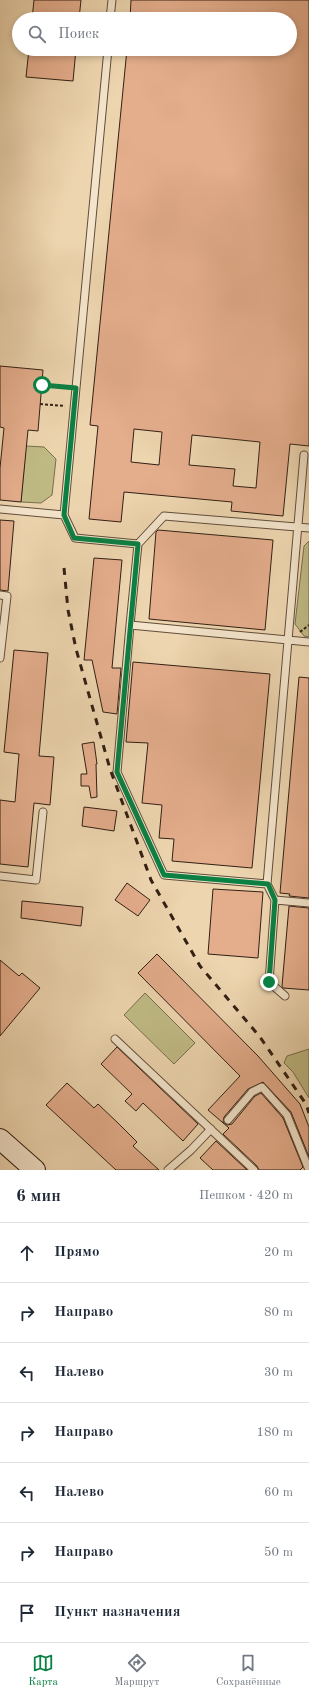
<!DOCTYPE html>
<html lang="ru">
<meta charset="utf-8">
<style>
:root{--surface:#fff;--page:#f6f6f7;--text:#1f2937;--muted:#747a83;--line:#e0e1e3;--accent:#0b8043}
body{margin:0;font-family:"Old Standard TT",serif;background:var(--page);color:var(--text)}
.stop{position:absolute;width:12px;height:12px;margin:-9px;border:3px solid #0b8043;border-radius:50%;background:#fff}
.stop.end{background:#0b8043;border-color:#fff;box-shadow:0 1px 4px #0008}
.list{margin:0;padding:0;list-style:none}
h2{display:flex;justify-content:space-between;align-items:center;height:52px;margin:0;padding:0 16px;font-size:17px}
h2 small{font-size:13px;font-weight:400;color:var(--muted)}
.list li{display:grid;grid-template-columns:26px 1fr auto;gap:12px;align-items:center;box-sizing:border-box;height:60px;padding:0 16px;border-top:1px solid var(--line)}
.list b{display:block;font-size:15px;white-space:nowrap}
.list em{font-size:13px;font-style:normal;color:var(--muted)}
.icon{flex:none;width:22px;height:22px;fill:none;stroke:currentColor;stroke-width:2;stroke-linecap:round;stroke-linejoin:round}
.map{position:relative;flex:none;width:309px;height:1170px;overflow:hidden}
.search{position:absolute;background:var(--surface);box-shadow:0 2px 6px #0003;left:12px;right:12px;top:12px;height:44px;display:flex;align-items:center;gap:10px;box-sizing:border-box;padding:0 14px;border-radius:22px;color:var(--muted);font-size:15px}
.sheet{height:472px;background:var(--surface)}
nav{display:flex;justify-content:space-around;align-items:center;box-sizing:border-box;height:56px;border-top:1px solid var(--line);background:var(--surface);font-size:11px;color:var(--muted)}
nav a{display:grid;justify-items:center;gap:2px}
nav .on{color:var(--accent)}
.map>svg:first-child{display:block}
.green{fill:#c0bb85;stroke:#796e4c}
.building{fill:#e4ad8c;stroke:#322014;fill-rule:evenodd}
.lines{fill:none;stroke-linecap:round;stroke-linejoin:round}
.lane-casing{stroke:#614d3b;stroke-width:9}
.secondary-casing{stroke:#322014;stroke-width:22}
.path{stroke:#322014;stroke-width:2;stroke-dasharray:3 2;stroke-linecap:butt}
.lane{stroke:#f3e4cb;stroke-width:7}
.secondary{stroke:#f3e4cb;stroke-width:20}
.rail{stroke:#322014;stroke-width:3;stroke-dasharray:7 7;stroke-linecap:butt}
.route{stroke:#0b8043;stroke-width:5}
</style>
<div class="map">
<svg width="309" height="1170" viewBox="0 0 309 1170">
<rect width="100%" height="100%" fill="#edd5af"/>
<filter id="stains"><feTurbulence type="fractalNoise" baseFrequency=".005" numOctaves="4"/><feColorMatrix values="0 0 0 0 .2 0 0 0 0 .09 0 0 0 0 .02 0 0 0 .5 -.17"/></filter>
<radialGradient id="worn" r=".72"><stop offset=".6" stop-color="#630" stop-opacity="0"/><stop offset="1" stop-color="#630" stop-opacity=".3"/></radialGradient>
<!-- green -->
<path class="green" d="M 26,446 L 44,447 L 56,459 L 52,495 L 41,503 L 21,502 Z
M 309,541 L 309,637 L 304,636 L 295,624 L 304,546 Z
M 145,993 L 195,1043 L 174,1064 L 124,1015 Z
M 309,1049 L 309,1098 L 293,1072 L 284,1063 L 287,1056 Z"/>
<!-- building -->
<path class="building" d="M 34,0 L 81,0 L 79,19 L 32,19 Z
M 131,0 L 309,0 L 309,446 L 290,444 L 283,516 L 231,511 L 232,502 L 124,492 L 121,522 L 89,519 L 98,426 L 90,425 L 127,49 L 290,49 L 290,19 L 130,19 ZM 134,429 L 162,432 L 159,465 L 131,462 ZM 192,435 L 260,442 L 256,488 L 233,486 L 235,469 L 189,465 Z
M 29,49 L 76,49 L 73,81 L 26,77 Z
M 0,366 L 43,370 L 38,431 L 28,430 L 21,502 L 0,500 L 0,468 L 4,428 L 0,427 Z
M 0,520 L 14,521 L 8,591 L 0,590 Z
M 158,530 L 273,540 L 265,630 L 149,619 L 156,532 Z
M 94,558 L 122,560 L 112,668 L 121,668 L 117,714 L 103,712 L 92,660 L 84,660 Z
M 14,650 L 48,653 L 39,756 L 54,757 L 50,805 L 34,803 L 28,867 L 0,864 L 0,800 L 15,802 L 19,754 L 4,752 Z
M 133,662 L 270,674 L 252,868 L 172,861 L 174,839 L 159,838 L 162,805 L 142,803 L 148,743 L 126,742 Z
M 299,677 L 309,678 L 309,898 L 289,896 L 290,894 L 280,893 Z
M 94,742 L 97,764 L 96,764 L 97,797 L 91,798 L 89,786 L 81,786 L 81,774 L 87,774 L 82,744 Z
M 84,807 L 117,811 L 114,831 L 82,826 Z
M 127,883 L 150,900 L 138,916 L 115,900 Z
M 213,889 L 263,892 L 258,958 L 208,954 Z
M 22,901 L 83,907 L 81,926 L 21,918 Z
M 289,906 L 309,908 L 309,990 L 283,988 L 282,986 Z
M 157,954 L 258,1056 L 300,1104 L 309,1127 L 309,1157 L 291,1112 L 263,1082 L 248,1089 L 224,1117 L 223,1122 L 227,1125 L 232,1124 L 255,1096 L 261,1093 L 283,1118 L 303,1167 L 300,1170 L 259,1170 L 257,1166 L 223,1134 L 229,1128 L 208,1110 L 240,1076 L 138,973 Z
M 0,960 L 19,976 L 22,973 L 40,988 L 0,1036 Z
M 117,1047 L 198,1124 L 183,1141 L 143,1103 L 136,1111 L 125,1101 L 132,1094 L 101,1064 Z
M 67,1083 L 94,1108 L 98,1104 L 119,1124 L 137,1142 L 133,1146 L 159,1170 L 116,1170 L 46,1105 Z
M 216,1141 L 247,1170 L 213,1170 L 200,1158 Z"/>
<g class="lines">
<!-- lane casing -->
<g class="lane-casing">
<path id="lane" d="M 110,19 L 112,0
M 108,49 L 64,515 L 75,538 L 138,544 L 130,625 L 309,642
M 0,509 L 64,515
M 138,544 L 164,516 L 309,528
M 0,595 L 7,596 L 0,658
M 130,625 L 117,772 L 164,875 L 267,884 L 304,455
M 0,876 L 36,880 L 43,812
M 267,884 L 275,900
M 285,996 L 269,982 L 275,900 L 309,903
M 115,1039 L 254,1170
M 228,1120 L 252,1092 L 262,1087 L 287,1115 L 309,1170
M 168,1170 L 191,1150 L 211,1129"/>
</g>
<!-- secondary casing -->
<g class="secondary-casing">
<path id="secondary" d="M 0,1139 L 35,1170"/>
</g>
<!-- path -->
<path class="path" d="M 42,385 L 66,387
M 40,404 L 65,406
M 300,632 L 309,625"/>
<!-- lane -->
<use href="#lane" class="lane"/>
<!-- secondary -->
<use href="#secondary" class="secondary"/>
<!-- rail -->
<path class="rail" d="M 64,568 L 68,610 L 76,649 L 110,769 L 151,880 L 200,966 L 260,1037 L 306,1104 L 309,1113"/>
</g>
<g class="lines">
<!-- route -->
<path class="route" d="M 42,385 L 76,388 L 64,515 L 74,538 L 138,544 L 117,772 L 164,875 L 268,884 L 275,900 L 269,982"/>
</g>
<rect width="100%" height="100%" filter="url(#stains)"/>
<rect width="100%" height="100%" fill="url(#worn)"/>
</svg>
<div class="stop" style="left:42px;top:385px"></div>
<div class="stop end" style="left:269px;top:982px"></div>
<div class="search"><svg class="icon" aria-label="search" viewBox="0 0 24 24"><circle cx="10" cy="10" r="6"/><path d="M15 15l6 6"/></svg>Поиск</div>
</div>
<section class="sheet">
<h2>6 мин<small>Пешком · 420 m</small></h2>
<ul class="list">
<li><svg class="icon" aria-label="ahead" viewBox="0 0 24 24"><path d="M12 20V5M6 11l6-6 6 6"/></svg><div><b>Прямо</b></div><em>20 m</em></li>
<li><svg class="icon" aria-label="right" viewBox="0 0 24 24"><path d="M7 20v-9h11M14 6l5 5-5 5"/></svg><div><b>Направо</b></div><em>80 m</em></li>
<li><svg class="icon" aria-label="left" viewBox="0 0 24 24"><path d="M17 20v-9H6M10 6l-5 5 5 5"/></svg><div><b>Налево</b></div><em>30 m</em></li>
<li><svg class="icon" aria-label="right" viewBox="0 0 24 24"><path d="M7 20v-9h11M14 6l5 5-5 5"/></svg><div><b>Направо</b></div><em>180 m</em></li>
<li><svg class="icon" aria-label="left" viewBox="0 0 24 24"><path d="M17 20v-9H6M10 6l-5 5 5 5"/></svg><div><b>Налево</b></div><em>60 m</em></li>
<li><svg class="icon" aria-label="right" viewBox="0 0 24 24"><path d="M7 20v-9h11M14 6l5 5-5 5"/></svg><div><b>Направо</b></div><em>50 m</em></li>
<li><svg class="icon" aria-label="arrive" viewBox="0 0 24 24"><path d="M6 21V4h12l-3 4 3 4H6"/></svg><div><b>Пункт назначения</b></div></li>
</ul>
</section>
<nav>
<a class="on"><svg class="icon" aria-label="map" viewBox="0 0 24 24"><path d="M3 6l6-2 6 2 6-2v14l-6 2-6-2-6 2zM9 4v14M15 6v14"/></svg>Карта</a>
<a><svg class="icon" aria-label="directions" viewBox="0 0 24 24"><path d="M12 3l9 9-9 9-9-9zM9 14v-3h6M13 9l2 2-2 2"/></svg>Маршрут</a>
<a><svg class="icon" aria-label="saved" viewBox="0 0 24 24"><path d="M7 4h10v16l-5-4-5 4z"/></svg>Сохранённые</a>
</nav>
